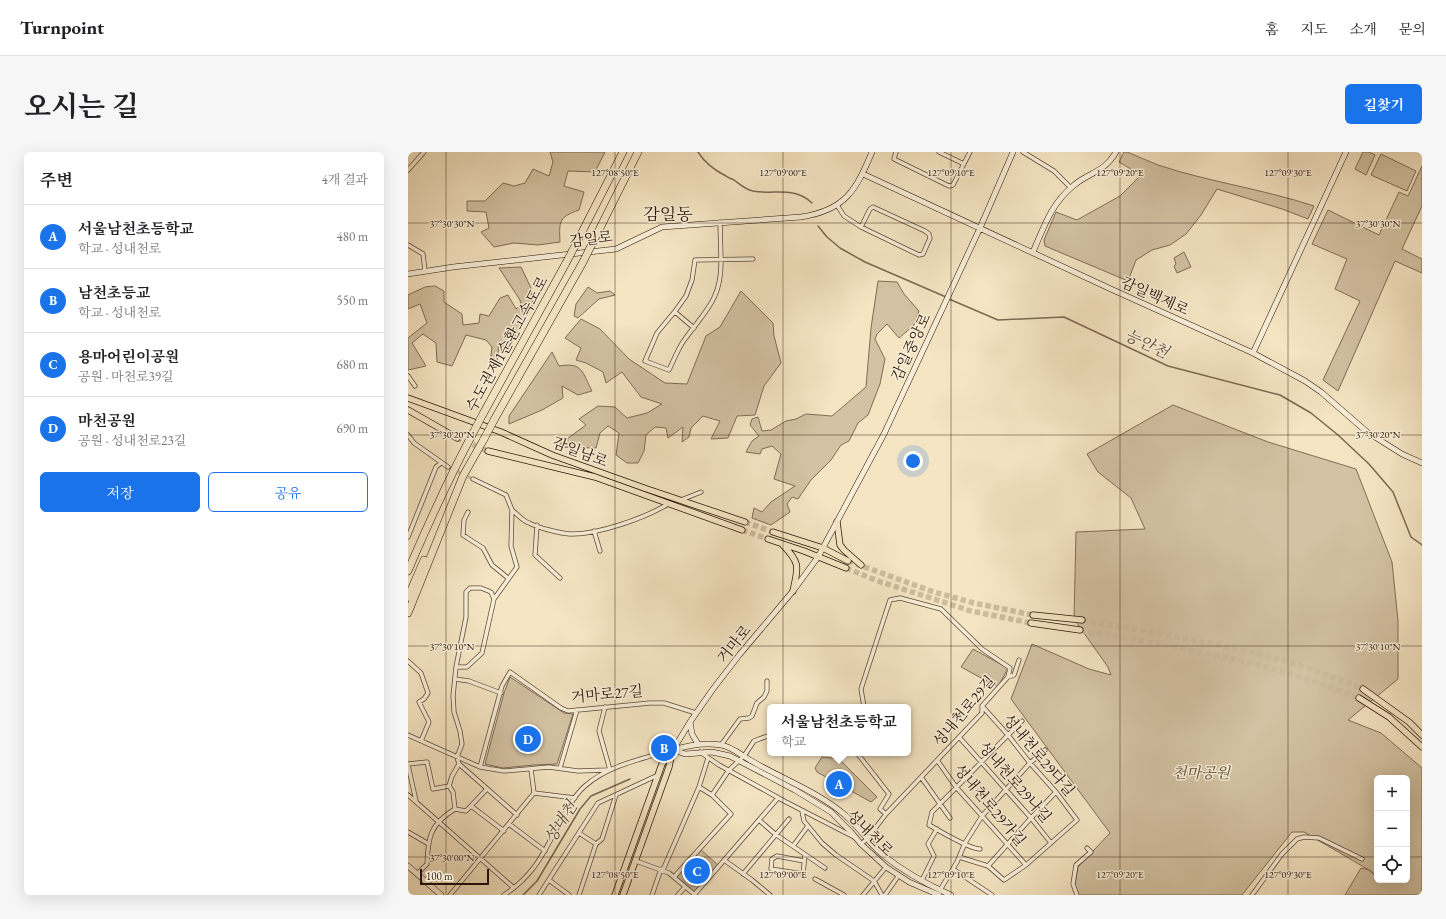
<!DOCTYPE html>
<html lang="ko">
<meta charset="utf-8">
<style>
:root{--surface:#fff;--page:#f6f6f6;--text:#202124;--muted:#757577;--line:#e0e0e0;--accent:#1a73e8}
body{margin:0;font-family:"EB Garamond","Noto Serif KR",serif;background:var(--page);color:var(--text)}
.controls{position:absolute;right:12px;bottom:12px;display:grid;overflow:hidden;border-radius:6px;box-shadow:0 4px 16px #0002}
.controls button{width:36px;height:36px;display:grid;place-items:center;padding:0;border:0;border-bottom:1px solid var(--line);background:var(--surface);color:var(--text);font:20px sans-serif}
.scale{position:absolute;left:12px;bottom:10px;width:69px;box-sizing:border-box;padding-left:4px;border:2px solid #2c1609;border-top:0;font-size:11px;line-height:14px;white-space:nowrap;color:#2c1609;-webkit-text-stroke:3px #f8eed8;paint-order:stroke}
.you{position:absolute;left:505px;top:309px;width:14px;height:14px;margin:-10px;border:3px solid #fff;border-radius:50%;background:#1a73e8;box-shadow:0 0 0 6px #1a73e833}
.badge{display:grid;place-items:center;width:26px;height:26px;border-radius:50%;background:var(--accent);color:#fff;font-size:13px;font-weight:700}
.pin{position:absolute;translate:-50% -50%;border:2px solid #fff;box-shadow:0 1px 4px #0006}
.popup{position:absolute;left:359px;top:552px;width:144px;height:52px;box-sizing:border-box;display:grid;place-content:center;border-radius:6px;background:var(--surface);filter:drop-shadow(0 1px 3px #0005);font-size:13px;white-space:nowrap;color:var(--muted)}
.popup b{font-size:15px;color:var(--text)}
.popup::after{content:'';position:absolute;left:50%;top:100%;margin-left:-8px;border:8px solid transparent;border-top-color:var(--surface)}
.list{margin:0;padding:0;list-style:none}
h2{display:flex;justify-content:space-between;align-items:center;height:52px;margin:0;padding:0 16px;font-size:17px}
h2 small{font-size:13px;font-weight:400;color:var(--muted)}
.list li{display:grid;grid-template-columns:26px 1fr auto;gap:12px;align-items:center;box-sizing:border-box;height:64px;padding:0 16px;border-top:1px solid var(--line)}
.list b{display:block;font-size:15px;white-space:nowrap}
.list p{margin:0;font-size:13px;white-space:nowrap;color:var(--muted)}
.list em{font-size:13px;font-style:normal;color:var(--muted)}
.actions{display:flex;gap:8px;padding:12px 16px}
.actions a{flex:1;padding:9px 0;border:1px solid var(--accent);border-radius:6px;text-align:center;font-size:14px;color:var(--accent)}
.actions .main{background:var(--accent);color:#fff}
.icon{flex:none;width:22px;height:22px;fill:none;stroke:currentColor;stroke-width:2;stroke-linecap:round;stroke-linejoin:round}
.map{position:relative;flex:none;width:1014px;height:743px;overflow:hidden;border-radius:6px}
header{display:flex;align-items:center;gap:24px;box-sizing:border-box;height:56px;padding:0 20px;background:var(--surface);border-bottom:1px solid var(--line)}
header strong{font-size:19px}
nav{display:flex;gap:22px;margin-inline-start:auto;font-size:14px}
.intro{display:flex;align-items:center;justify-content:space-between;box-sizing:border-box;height:96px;padding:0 24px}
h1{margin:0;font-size:28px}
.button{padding:10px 18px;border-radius:6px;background:var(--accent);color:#fff;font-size:14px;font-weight:700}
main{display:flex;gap:24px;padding:0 24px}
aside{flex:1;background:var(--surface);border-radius:6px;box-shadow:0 4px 16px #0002}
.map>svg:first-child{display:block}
.green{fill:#d3c2a3;stroke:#806c56}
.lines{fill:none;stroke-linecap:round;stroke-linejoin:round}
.stream{stroke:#7c6853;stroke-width:1.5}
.street-tunnel{stroke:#cdbc9e;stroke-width:3.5;stroke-dasharray:3.5 2;stroke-linecap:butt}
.primary-tunnel{stroke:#cdbc9e;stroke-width:5.5;stroke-dasharray:5.5 3;stroke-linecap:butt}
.street-casing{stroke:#5e4a38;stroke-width:5}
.secondary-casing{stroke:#2c1609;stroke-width:6}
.primary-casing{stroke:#2c1609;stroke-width:7}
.highway-casing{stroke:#2c1609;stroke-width:8}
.street{stroke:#f8eed8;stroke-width:3.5}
.secondary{stroke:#f8eed8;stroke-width:5}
.primary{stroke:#f5e5c3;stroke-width:5.5}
.highway{stroke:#f5e5c3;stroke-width:7}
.highway-bridge-casing{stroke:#2c1609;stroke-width:8;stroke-linecap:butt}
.highway-bridge{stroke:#f5e5c3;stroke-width:7}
.ticks{fill:none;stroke:#2c1609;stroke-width:1;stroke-opacity:0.45}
.labels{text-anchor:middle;stroke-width:3;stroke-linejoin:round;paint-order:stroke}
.street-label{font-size:15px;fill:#2c1609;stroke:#f8eed8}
.park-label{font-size:15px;font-style:italic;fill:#5e4a37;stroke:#f8eed8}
.water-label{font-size:16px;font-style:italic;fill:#614d3a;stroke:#f8eed8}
.quarter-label{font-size:17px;fill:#2c1609;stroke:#f8eed8}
.ticks-label{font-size:10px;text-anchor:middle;fill:#2c1609;stroke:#f8eed8;stroke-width:3;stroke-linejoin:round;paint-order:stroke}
</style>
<header>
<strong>Turnpoint</strong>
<nav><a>홈</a><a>지도</a><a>소개</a><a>문의</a></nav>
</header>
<div class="intro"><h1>오시는 길</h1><a class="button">길찾기</a></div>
<main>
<aside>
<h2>주변<small>4개 결과</small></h2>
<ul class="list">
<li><span class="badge">A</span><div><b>서울남천초등학교</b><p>학교 · 성내천로</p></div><em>480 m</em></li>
<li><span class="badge">B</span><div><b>남천초등교</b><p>학교 · 성내천로</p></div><em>550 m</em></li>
<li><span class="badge">C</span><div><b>용마어린이공원</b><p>공원 · 마천로39길</p></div><em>680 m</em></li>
<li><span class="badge">D</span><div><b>마천공원</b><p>공원 · 성내천로23길</p></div><em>690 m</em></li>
</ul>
<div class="actions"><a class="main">저장</a><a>공유</a></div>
</aside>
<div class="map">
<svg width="1014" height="743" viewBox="0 0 1014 743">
<rect width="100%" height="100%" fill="#f5e5c3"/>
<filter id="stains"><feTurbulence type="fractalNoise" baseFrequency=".005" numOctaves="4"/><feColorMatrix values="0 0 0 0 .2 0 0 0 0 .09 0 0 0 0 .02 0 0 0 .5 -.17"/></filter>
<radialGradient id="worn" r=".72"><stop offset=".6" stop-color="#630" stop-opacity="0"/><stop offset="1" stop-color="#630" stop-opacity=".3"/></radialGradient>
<!-- green -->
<path class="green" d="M 142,0 L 197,0 L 187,20 L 160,19 L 156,34 L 176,40 L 171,58 C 151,65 151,69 152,90 L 130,93 L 106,91 L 86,95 L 73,80 L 81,76 L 78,60 L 59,59 L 59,49 L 77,49 L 95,31 L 106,34 L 117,31 L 125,17 L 141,24 L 145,10 Z
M 716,0 L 719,0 C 729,4 740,9 750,13 C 801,30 855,37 906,54 L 900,67 L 874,57 L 809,37 L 793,63 L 778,82 L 762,93 L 744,98 L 728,108 L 720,129 L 637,94 L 636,88 L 648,60 L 669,68 L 712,44 L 733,23 L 711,10 Z
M 955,0 L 961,0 L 967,3 L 958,23 L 947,17 Z
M 973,2 L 1008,19 L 999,39 L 963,23 Z
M 1014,14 L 1014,54 L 994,97 L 1014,107 L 1014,121 L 987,109 L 930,239 L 915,228 L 952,149 L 927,137 L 939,107 L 904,92 L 920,58 L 971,83 L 991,40 L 1000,44 Z
M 776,100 L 783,115 L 769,121 L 766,114 L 768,112 L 766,106 Z
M 113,115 L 123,136 L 125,153 L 101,195 L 91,194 L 89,209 L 82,210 L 84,195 L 78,188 L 58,183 L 44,214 L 29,210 L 28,191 L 15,182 L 4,191 L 18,214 L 0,218 L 0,186 L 19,171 L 12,152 L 0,157 L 0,143 L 17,135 L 27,134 L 36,139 L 36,150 L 54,162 L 55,173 L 71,171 L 72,162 L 81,164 L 92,146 L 100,143 L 108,157 L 113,153 L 112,148 L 91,116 Z
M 470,129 L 489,130 L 496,142 L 511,159 L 506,173 L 491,186 L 479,172 L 469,182 L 467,187 L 477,207 L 472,232 L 460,263 L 450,271 L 441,289 L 433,293 L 423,308 L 403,328 L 390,347 L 384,345 L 379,352 L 382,360 L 363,373 L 344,366 L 346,356 L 354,360 L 363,350 L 387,334 L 366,327 L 373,302 L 364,294 L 354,297 L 352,302 L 338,300 L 344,289 L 351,284 L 342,273 L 344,267 L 350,265 L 354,279 L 363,278 L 378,269 L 388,267 L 398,262 L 424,264 L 458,235 L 463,176 Z
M 180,135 L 189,141 L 202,139 L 207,143 L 191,147 L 170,166 L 166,164 L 168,152 Z
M 333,139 L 365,171 L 366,184 L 373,211 L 356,234 L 347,263 L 329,264 L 320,286 L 303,287 L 312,269 L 295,264 L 283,276 L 281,285 L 274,290 L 275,275 L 260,286 L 258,276 L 247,275 L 238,283 L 236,299 L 230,311 L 219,311 L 208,303 L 211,281 L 200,274 L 192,281 L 188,296 L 148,295 L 178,273 L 171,267 L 190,254 L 207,255 L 219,266 L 239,261 L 254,252 L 233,245 L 214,220 L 198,231 L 195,220 L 178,211 L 168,208 L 173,196 L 157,186 L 173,167 L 192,177 L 221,207 L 257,231 L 279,232 L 298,184 L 312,175 Z
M 144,200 L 151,214 C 175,210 174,220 184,239 L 170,243 L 154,234 L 155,246 L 134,258 L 101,272 L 101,264 Z
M 765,253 L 860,290 L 948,317 L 984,410 L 990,469 L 990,527 L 940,568 L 973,581 L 1014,616 L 1014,743 L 937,743 L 953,716 L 961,718 L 969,725 L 969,728 L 999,728 L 999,626 L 969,626 L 969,724 L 961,718 L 896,680 L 884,680 L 834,743 L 671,743 L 667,733 L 670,715 L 702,681 L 603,547 L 624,492 L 681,517 L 703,523 L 700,515 L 666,467 L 668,380 L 737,377 L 723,346 L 690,320 L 679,302 Z
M 565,497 L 600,516 L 590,535 L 553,515 Z
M 102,525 L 156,561 L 165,562 L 149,612 L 126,613 L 95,616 L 77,612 L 96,541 Z
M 414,605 L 431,607 L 469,645 L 463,650 L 409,620 L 407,616 Z
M 292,697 L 310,713 L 286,741 L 268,725 Z"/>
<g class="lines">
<!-- stream -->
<path class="stream" d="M 290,0 C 297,11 306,18 318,24 C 320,26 324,27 326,28 C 333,33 336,37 345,39 C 366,43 387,34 404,51
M 410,74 L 419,85 L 432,96 L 457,110 L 538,145
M 541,147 L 590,168 L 656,165 L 760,214 L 872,243 L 903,261 L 930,283 L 961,312 L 985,340 L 1003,385 L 1014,393
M 115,743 L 129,729 L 172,657 L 183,644 L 222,627"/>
<!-- street-tunnel -->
<path class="street-tunnel" d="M 40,315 L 65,327"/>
<!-- primary-tunnel -->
<path class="primary-tunnel" d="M 49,286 L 80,299
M 337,370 L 365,380
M 334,378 L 360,387
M 440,409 L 526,440 L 566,451 L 625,463
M 438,416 L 470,429 L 563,459 L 623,471
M 674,468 C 742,480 810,491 877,509 C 904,517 930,527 955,537
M 672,478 C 713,486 756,492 797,501 C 850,511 901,526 951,546"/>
<!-- street casing -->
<g class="street-casing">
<path id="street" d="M 488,0 L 486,7 L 541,34 L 545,33 L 546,31 L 562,0
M 531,0 L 556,12
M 615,0 L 646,19 L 663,36
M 0,18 L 16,0
M 429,53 L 436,64 L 453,75
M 465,55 L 517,79 L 521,82 L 522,86 L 515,102 L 511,103 L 453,75 L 462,57 Z
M 312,70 L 313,107 C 314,147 298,158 277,187 C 270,196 266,208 261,218 L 237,209 L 249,181 L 268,158 L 278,144 L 284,128 L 287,108 L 345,107
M 0,93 L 15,102 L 17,119
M 267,160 L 286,176
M 0,224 L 7,234
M 0,283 L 6,291 L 40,315
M 65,327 L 98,343 L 104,358 L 103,394 L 109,415 L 86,447 L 74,501 L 59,515 L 48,515 L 58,465 L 58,440 L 62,436 L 73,436 L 83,440 L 86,447
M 273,348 L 293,340
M 104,358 C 109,362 115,369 121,371 C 131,376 151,381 162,382 C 189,383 237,366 260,352
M 60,360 L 56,368 L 55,383 L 75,396 L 84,413 L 100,426
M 129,373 L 127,403 L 152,426
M 186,379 L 192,399
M 0,385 L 28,315 L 33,311
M 0,509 L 13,521 L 20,541 L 16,547 L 11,550 L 21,570 L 13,589
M 48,515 L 45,544 L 46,560 L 52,579 L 54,592 L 49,605 L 51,612 L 109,663
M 47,527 L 61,529 L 93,541
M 197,555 L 191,579 L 202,618
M 456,555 L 453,537 L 482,448 L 492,446 L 533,457 L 574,497 L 602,516 L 600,525
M 0,583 L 72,615 L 96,619 L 141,615 L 170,619 L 199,618
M 551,585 L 623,666 L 643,691
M 313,593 L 332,567 L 341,566 L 344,564 L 349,551 L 356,545 L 359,539 L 359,529
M 292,600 L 311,613 L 378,650 L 446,685
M 449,601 L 481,642 L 472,657 L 478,662
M 529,608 L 548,635 L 618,713
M 0,612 L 19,610 L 25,637 L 41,634
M 0,613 L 8,649
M 72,615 L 94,534 L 102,520 L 153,556 L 160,559 L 242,551 L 256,551 L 288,561
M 152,616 L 169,558
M 513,625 L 542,666
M 126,641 L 167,646
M 0,643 L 106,736
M 304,643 L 321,618 L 336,604 L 346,589 L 362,583
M 63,654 L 96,679
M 47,657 L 45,640 L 41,634 L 44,624 L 51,612
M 394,659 L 396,669 L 414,691 L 428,703 L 466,729 L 474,743
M 351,668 L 367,682 L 417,716
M 101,672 L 137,699
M 0,680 L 19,691
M 171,681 L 188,692
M 453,692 L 459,687 L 478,662 L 574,561 L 574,554 L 600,525 L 606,523 L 611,508
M 385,694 L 400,674
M 572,697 C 561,697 532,679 521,673 L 524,660 L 614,569
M 551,705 L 580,714 L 596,728 L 618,713 L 669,668 L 648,640 L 622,611 L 600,583 L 574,554
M 316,708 L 344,728 L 362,743
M 228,709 L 261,721 L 287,743
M 396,709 L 369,704 L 364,707 L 363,717 L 395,722 L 397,703
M 580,714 L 623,666 L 648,640
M 545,717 L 584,743
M 255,718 L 291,635 L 300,606
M 9,722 L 19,712 C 20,685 22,672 47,657 L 58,659 L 79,637
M 335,722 L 381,667
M 266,725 L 323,662 L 304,643 L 291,635
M 407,727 L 436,743
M 141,728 L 161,743
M 514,728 L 526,704 L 520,692 L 529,677
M 532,738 L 549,710 L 557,691 L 574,664 L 622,611 L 637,598
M 42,743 L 126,641 L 123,617
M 96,743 C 128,722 137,698 154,666 C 160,656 167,642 177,634 C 201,613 234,607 264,598
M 131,743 L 190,651 L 250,623
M 171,743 L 188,692 L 194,687 L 208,643
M 244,743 L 253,717
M 270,743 L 277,735
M 286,743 L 370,646
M 455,743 L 478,715
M 477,743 L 491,723
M 669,743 L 665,732 L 668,713 L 683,700 L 679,696
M 844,743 L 874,702 L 889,687 L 896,685 L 911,686 L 954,707"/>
</g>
<!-- secondary casing -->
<g class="secondary-casing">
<path id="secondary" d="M 455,22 L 705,138 L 845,201 L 897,229 L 913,240 L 959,280 L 994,302 L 1014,311
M 625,100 C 636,75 643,52 665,34 C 681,20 696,21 708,0
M 0,122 L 45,115 L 208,97 L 254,75 L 393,65 C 438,58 448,38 464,0
M 845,201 L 938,0
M 282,570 L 284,582 L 290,592
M 265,598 L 282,570 L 305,537 L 332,502 L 385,439 L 410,405 L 476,282 L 572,76 L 605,0
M 265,598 C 281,593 296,590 313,593 C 324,595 333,603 342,608 C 374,627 409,639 437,663 C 451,675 461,691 475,703 C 495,719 520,733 543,743
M 266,598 L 277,602 L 304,600 L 322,604 L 387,638 L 423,660 L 443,680 L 453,692 L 478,715 L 501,730 L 531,743
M 0,714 L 33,743"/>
</g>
<!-- primary casing -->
<g class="primary-casing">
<path id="primary" d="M 0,246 L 93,280 L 144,303 L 236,336 L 337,370
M 0,258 L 49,286
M 80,299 L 187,325 L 334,378
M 429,370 L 432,393 L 436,398 L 453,413
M 365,380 L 415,396 L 440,409
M 360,387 L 396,399 L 438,416
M 375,393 C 393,412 390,415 385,439
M 625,463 L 674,468
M 623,471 L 672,478
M 955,537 L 1001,570 L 1014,583
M 951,546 L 981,565 L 1014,595
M 207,743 L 254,612 L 265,598
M 215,743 L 261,615 L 264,600"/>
</g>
<!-- highway casing -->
<g class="highway-casing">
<path id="highway" d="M 188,84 L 230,0
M 171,86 L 215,0
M 75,262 L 158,111
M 86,268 L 175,110
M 0,419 C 20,372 41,326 65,281
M 0,445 L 16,408
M 0,461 L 55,324 L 76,287"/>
</g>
<!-- street -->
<use href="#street" class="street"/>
<!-- secondary -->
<use href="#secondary" class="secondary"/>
<!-- primary -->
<use href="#primary" class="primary"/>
<!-- highway -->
<use href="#highway" class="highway"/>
<!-- highway-bridge casing -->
<g class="highway-bridge-casing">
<path id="highway-bridge" d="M 175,110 L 188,84
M 158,111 L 171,86
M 65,281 L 75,262
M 76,287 L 86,268"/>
</g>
<!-- highway-bridge -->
<use href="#highway-bridge" class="highway-bridge"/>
</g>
<!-- ticks -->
<path class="ticks" d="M 38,0 L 38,743M 207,0 L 207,743M 375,0 L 375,743M 543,0 L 543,743M 712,0 L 712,743M 880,0 L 880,743M 0,71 L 1014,71M 0,283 L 1014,283M 0,494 L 1014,494M 0,705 L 969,705M 999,705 L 1014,705"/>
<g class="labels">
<!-- street labels -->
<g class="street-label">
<text transform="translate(183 87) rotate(-7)" y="5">감일로</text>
<text transform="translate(747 144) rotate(24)" y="5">감일백제로</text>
<text transform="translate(99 192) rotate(-61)" y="5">수도권제1순환고속도로</text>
<text transform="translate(503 195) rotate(-65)" y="5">감일중앙로</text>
<text transform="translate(172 300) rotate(21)" y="5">감일남로</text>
<text transform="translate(326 492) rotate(-51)" y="5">거마로</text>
<text transform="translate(199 542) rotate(-5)" y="5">거마로27길</text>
<text transform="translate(556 559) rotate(-50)" y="5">성내천로29길</text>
<text transform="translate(631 603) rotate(50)" y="5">성내천로29다길</text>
<text transform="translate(607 630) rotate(49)" y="5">성내천로29나길</text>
<text transform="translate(582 653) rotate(50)" y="5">성내천로29가길</text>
<text transform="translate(462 681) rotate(45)" y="5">성내천로</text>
</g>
<!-- park labels -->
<g class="park-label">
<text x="793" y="626">천마공원</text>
</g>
<!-- water labels -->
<g class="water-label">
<text transform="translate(739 191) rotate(25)" y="6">능안천</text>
<text transform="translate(152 670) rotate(-58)" y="6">성내천</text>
</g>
<!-- quarter labels -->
<g class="quarter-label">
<text x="260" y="68">감일동</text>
</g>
</g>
<g class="ticks-label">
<text x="207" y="24">127°08'50"E</text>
<text x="375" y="24">127°09'00"E</text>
<text x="543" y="24">127°09'10"E</text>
<text x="712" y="24">127°09'20"E</text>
<text x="880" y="24">127°09'30"E</text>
<text x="44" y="75">37°30'30"N</text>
<text x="970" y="75">37°30'30"N</text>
<text x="44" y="286">37°30'20"N</text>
<text x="970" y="286">37°30'20"N</text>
<text x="44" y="498">37°30'10"N</text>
<text x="970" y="498">37°30'10"N</text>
<text x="44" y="709">37°30'00"N</text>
<text x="207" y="726">127°08'50"E</text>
<text x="375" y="726">127°09'00"E</text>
<text x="543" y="726">127°09'10"E</text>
<text x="712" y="726">127°09'20"E</text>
<text x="880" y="726">127°09'30"E</text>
</g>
<rect width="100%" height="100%" filter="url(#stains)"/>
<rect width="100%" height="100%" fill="url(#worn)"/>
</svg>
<div class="controls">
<button>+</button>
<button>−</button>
<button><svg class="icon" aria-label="locate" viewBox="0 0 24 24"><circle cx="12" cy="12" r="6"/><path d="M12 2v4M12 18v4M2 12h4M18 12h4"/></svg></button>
</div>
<div class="scale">100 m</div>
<div class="you"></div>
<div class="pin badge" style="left:431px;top:632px">A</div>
<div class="popup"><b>서울남천초등학교</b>학교</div>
<div class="pin badge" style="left:256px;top:596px">B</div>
<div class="pin badge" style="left:289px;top:719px">C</div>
<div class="pin badge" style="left:120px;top:587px">D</div>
</div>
</main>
